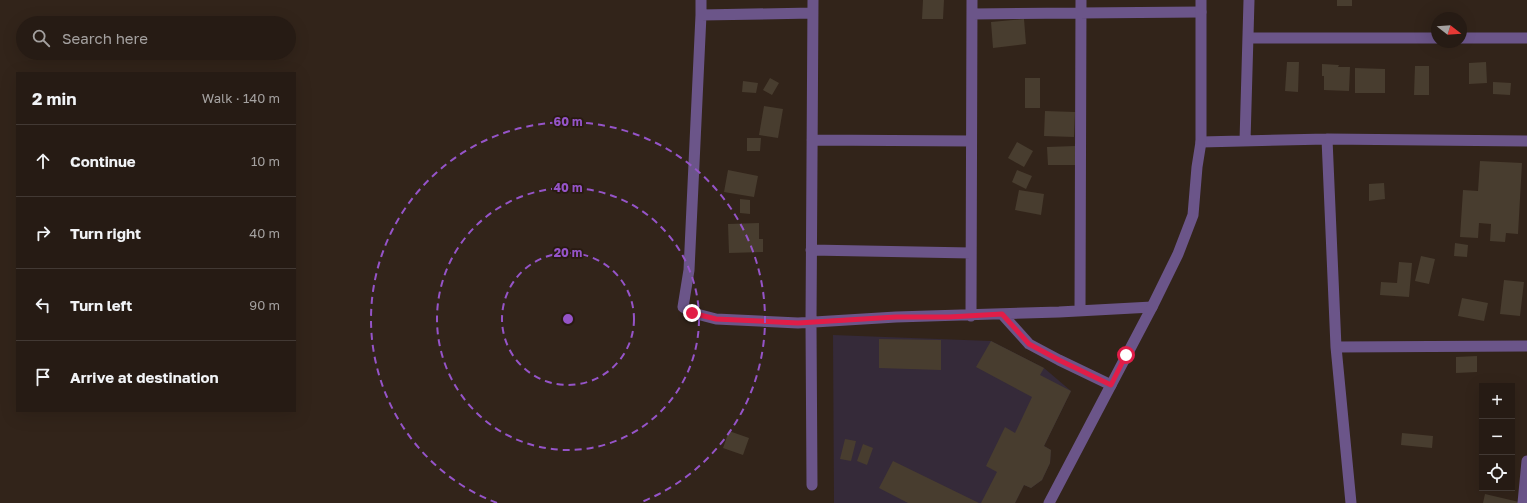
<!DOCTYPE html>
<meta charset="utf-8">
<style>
:root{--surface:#261b14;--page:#2e241d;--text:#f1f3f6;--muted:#a4a1a0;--line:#423934}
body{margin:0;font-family:"Golos Text",sans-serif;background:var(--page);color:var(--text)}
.controls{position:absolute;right:12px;bottom:12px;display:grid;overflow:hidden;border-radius:0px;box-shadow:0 4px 16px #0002}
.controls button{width:36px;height:36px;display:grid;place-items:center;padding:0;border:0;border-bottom:1px solid var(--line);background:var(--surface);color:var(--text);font:20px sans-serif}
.compass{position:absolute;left:1431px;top:12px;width:36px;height:36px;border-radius:50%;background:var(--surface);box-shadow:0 4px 16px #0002;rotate:107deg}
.stop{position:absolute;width:12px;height:12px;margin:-9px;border:3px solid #e11d48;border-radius:50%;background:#fff}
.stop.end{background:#e11d48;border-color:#fff;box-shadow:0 1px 4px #0008}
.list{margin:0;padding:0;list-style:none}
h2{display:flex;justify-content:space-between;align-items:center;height:52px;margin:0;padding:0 16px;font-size:17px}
h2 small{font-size:13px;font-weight:400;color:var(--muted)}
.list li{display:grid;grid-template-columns:26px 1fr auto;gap:12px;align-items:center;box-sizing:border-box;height:72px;padding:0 16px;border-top:1px solid var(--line)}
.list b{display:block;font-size:15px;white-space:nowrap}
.list em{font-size:13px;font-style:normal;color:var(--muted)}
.icon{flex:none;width:22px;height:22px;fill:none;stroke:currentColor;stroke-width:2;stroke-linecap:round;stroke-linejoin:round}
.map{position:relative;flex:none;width:1527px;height:503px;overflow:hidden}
.search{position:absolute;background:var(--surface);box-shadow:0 4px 16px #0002;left:16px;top:16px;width:280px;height:44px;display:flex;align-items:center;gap:10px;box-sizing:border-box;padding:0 14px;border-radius:22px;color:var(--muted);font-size:15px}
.panel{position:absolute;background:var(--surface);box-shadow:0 4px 16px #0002;left:16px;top:72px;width:280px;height:340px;border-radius:0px}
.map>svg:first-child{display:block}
.education{fill:#352a39}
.building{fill:#483d2f}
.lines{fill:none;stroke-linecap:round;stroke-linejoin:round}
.minor{stroke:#6b5589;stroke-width:11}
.tertiary{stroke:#6b5589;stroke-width:11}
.route{stroke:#e11d48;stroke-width:5}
.ring{fill:none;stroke:#9554c8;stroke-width:2;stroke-dasharray:7 5}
.centre{fill:#9554c8;stroke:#281a11;stroke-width:2}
.ring-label{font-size:12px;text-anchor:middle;font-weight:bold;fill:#9554c8;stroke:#281a11;stroke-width:3.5;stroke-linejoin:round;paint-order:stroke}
</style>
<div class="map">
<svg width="1527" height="503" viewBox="0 0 1527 503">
<rect width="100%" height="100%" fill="#32241a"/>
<!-- education -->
<path class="education" d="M 833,335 L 991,341 L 1044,368 L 1071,391 L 1044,446 L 1051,450 L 1050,463 L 1042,480 L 1031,488 L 1024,485 L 1015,503 L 834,503 Z"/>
<!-- building -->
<path class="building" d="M 923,0 L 944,0 L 943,19 L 922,19 Z
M 1337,0 L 1352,0 L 1352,6 L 1337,6 Z
M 1024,19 L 1026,44 L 993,48 L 991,22 Z
M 1287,62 L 1299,62 L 1298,92 L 1285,91 Z
M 1486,62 L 1487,83 L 1469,84 L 1469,63 Z
M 1322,64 L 1339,65 L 1338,67 L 1350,67 L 1349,91 L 1324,90 L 1324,76 L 1322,76 Z
M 1415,66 L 1429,66 L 1429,95 L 1414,95 Z
M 1355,68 L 1385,69 L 1385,93 L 1355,93 Z
M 770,78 L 779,83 L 772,95 L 763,90 Z
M 1025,78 L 1040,78 L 1040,108 L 1025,108 Z
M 743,81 L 758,83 L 756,93 L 742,92 Z
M 1493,82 L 1511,83 L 1510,95 L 1493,94 Z
M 764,106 L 783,109 L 778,138 L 759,135 Z
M 1045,111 L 1075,112 L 1074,137 L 1044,136 Z
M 747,138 L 761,138 L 760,151 L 747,151 Z
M 1017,142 L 1033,151 L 1024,167 L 1008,158 Z
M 1075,146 L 1076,165 L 1048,165 L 1047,147 Z
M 1480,161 L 1522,163 L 1518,234 L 1506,233 L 1505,242 L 1490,241 L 1491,224 L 1479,223 L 1478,238 L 1460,237 L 1463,190 L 1478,191 Z
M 728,170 L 758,176 L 754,197 L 724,192 Z
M 1017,170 L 1032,176 L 1026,189 L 1012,182 Z
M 1384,183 L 1385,199 L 1369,201 L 1369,184 Z
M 1019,190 L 1044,194 L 1041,215 L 1015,210 Z
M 740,199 L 750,200 L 750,214 L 740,213 Z
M 759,223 L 759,239 L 763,239 L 763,252 L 729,253 L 728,224 Z
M 1455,243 L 1468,245 L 1467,257 L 1454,256 Z
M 1421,256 L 1435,259 L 1429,284 L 1415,281 Z
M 1399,262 L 1412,263 L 1409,297 L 1380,295 L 1381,282 L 1397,283 Z
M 1504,280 L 1524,282 L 1520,316 L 1500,314 Z
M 1462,298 L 1488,303 L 1484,321 L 1458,316 Z
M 879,339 L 941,340 L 941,370 L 879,368 Z
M 991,341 L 1044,368 L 1040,375 L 1071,391 L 1044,446 L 1051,450 L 1050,463 L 1042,480 L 1031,488 L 1024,485 L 1015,503 L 981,503 L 997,472 L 986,466 L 1005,427 L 1015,433 L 1032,397 L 976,367 Z
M 1477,356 L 1477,372 L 1456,373 L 1456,357 Z
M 729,431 L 749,438 L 743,455 L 723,448 Z
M 1402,433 L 1433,436 L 1432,448 L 1401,445 Z
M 845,439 L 856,441 L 851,461 L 840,459 Z
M 863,444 L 873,448 L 867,465 L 857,461 Z
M 893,461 L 979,503 L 908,503 L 879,488 Z
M 1485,494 L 1519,502 L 1519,503 L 1483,503 Z"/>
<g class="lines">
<!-- minor -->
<path class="minor" d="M 701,0 L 701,15 L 689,270 L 683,307 L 693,313 L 716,319 L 798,323 L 896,317 L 1059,312 L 1152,307
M 972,14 L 1201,12
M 701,15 L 813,13
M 1249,38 L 1437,38
M 1461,38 L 1527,38
M 1327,139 L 1336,347 L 1351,503
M 812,140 L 971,141
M 1245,141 L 1249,0
M 1201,142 L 1327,139 L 1527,141
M 811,250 L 971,253
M 1080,311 L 1081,0
M 1002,314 L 1029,344 L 1059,360 L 1111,385
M 971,316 L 972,0
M 1336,347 L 1527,346
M 812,485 L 811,323 L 813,0
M 1523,503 L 1527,461"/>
<!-- tertiary -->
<path class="tertiary" d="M 1049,503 L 1152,307 L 1178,254 L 1193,215 L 1197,167 L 1201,142 L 1201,0"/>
</g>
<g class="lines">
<!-- route -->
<path class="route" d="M 692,313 L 716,319 L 798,323 L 896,317 L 949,317 L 1002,314 L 1029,344 L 1059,360 L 1111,385 L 1126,355"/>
</g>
<!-- distance rings -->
<g class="ring">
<circle cx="568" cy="319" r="66"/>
<circle cx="568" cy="319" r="131"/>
<path d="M497 503A197 197 0 1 1 639 503"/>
</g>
<circle cx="568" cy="319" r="6" class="centre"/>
<g class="ring-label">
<text x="568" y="126">60 m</text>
<text x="568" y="192">40 m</text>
<text x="568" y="257">20 m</text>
</g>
</svg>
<div class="controls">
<button>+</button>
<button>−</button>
<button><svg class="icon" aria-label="locate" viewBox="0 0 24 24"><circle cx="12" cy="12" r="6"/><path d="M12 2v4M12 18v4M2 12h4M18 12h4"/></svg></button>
</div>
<svg class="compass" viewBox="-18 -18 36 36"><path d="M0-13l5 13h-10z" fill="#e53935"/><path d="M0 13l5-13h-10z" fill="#a4a1a0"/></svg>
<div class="stop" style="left:1126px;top:355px"></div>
<div class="stop end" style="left:692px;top:313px"></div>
<div class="search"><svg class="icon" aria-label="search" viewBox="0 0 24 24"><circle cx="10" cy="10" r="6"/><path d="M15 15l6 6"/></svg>Search here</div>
<section class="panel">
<h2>2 min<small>Walk · 140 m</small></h2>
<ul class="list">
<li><svg class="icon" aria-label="ahead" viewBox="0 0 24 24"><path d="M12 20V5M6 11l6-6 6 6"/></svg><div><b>Continue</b></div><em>10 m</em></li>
<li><svg class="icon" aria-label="right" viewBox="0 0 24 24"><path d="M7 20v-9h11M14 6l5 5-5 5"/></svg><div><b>Turn right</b></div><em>40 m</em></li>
<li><svg class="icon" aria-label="left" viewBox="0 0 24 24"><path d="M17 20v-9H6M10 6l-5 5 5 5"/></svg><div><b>Turn left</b></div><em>90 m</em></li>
<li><svg class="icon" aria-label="arrive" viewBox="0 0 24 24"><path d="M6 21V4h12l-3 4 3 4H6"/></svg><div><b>Arrive at destination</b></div></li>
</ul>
</section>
</div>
